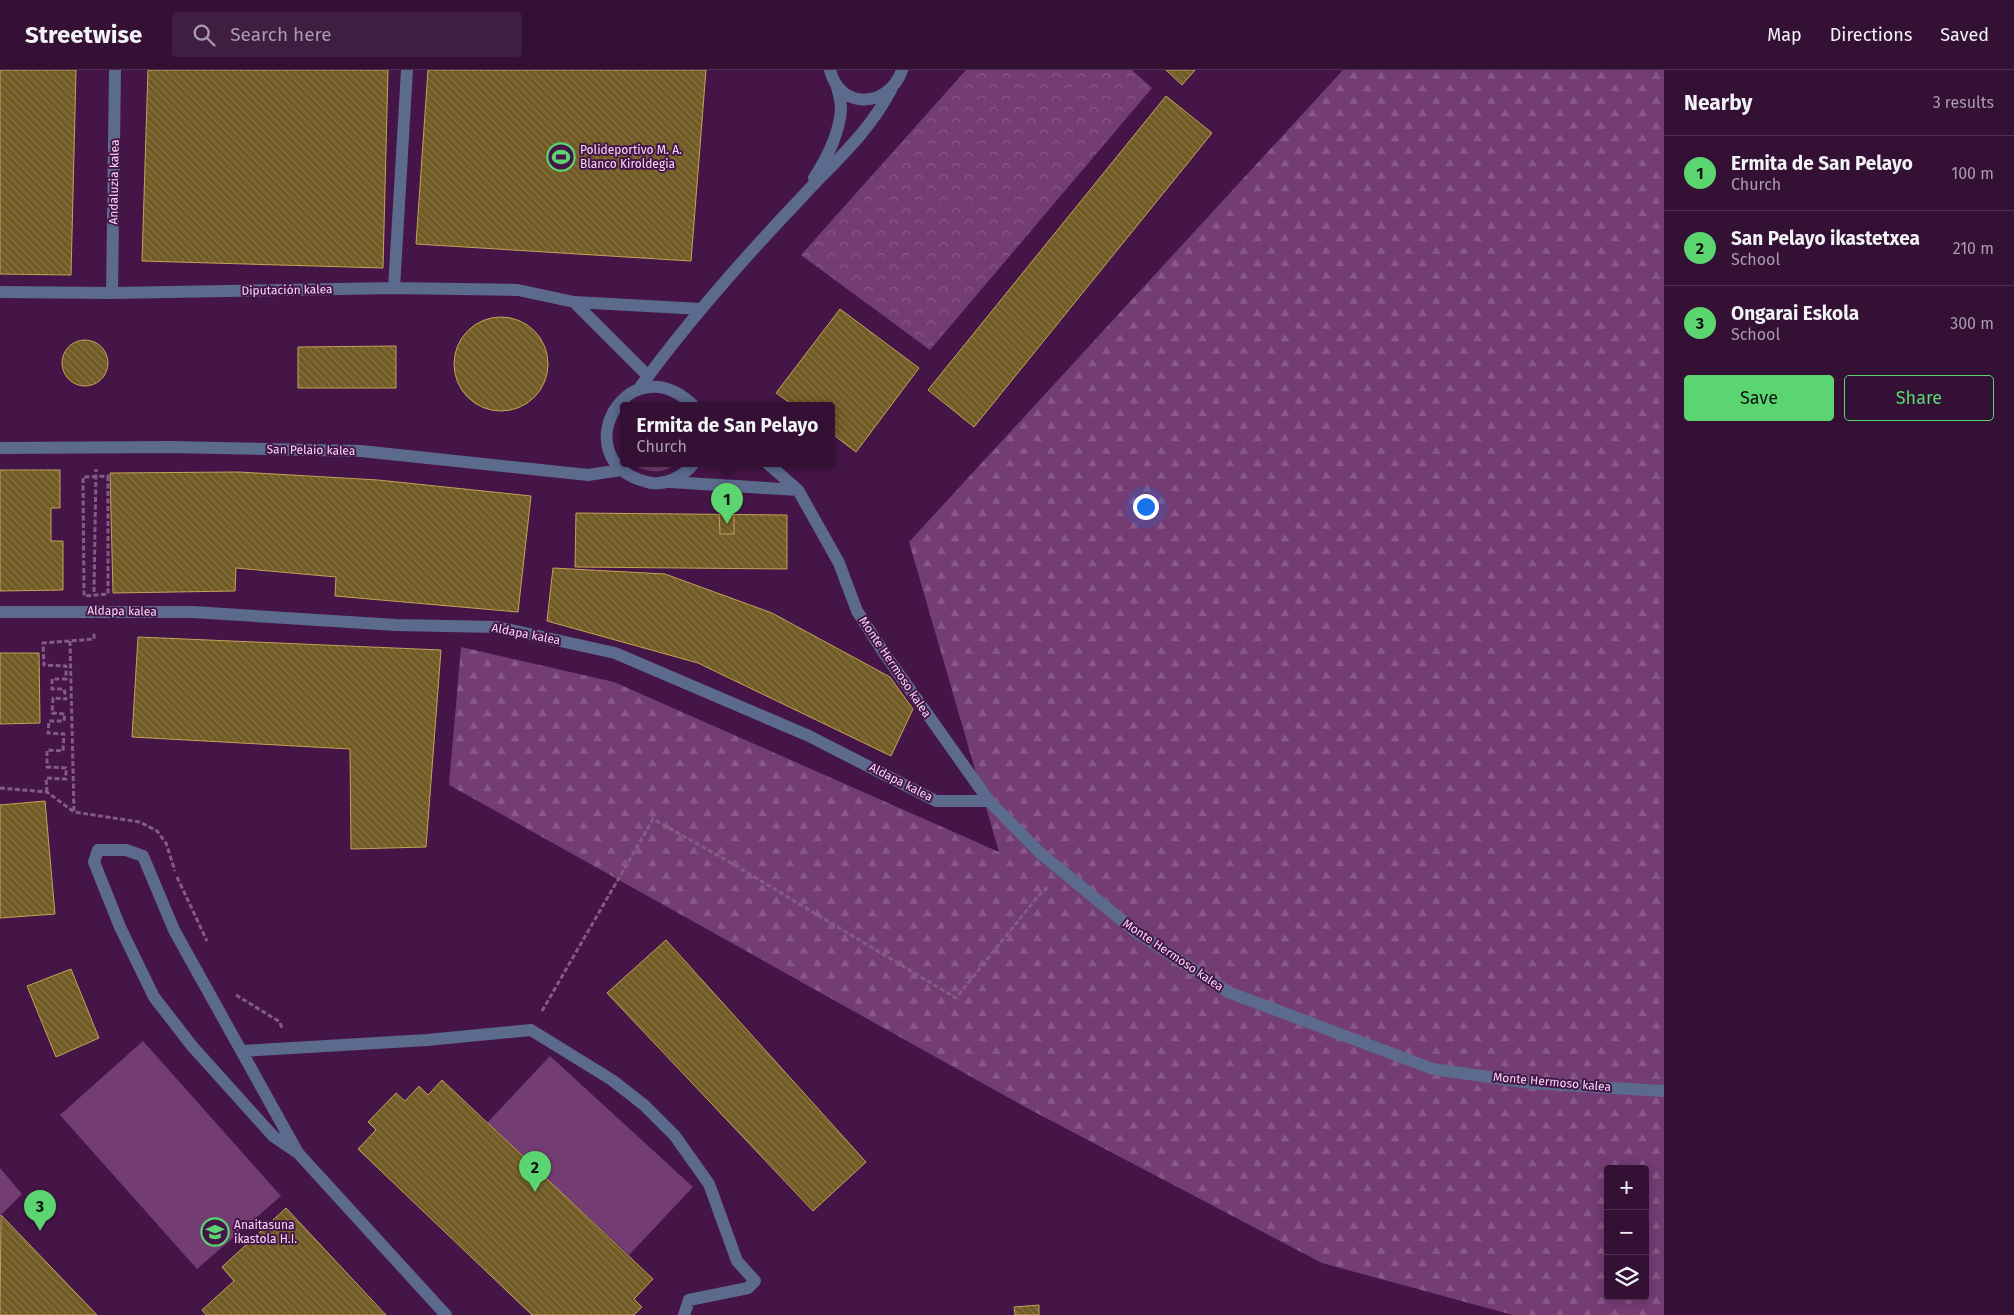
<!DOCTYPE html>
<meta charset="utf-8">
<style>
:root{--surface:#341035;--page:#3f1e41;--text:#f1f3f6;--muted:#a99dad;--line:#4e3050;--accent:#5ad56f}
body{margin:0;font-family:"Fira Sans",sans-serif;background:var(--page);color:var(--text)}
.controls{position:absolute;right:15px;bottom:15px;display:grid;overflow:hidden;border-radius:5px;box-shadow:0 2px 12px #0003}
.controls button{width:45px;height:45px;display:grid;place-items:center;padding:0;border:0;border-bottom:1px solid var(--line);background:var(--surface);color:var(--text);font:25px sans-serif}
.you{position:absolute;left:1145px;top:436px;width:18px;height:18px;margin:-12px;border:4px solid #fff;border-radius:50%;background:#1a73e8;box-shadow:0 0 0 8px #1a73e833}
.badge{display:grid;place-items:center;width:32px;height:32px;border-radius:50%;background:var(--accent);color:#111;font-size:16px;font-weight:700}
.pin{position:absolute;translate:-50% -41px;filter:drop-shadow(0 1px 2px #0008)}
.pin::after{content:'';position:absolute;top:26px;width:18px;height:15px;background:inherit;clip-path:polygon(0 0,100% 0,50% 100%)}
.popup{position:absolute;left:620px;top:332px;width:215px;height:65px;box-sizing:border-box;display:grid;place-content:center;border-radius:5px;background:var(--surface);filter:drop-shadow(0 1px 4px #0005);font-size:16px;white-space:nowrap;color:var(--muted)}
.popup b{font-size:19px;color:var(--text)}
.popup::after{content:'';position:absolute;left:50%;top:100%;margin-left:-10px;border:10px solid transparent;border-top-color:var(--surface)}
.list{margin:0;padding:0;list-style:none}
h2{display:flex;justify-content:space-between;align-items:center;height:65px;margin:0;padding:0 20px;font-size:21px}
h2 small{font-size:16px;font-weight:400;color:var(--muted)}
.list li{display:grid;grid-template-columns:32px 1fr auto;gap:15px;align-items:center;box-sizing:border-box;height:75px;padding:0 20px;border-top:1px solid var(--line)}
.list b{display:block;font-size:19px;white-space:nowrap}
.list p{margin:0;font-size:16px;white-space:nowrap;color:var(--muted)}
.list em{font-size:16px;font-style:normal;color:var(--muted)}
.actions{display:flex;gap:10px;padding:15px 20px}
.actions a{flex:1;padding:11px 0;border:1px solid var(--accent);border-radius:5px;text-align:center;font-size:18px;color:var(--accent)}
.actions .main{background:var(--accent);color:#111}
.icon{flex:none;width:28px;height:28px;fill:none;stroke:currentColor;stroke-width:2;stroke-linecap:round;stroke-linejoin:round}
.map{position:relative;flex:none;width:1664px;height:1245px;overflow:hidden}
header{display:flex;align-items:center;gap:30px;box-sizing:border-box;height:70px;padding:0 25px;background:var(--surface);border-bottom:1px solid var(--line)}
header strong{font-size:24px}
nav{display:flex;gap:28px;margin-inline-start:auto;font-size:18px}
.search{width:350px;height:45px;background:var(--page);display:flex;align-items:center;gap:12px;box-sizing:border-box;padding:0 18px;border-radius:5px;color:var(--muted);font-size:19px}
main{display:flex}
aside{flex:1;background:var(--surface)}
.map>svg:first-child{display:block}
.forest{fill:url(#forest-firs);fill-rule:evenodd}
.park{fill:url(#park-crowns)}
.garden{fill:#733c73}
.building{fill:url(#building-back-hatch);stroke:#c3a358}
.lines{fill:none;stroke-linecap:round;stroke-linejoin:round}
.path{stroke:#855b86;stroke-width:3;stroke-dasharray:5 2.5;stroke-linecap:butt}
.minor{stroke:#5b6a8d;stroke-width:12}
.labels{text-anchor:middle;stroke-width:4;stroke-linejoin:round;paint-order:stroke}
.poi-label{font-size:12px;fill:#f7d9f7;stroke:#461547;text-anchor:start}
.street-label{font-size:12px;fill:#f7d9f7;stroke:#461547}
</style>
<header>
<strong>Streetwise</strong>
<div class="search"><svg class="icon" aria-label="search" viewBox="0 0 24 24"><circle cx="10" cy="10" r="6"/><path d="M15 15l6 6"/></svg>Search here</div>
<nav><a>Map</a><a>Directions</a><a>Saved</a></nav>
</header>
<main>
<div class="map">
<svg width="1664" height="1245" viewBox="0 0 1664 1245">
<defs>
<pattern id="forest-firs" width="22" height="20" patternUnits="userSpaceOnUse" patternTransform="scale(1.25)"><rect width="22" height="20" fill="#733c73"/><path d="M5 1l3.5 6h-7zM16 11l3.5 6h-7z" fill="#885888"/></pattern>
<pattern id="park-crowns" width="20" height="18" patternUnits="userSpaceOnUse" patternTransform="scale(1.25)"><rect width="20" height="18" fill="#733c73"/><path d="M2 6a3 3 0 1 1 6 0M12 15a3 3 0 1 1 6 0" fill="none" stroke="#885888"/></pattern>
<pattern id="building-back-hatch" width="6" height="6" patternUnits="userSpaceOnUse" patternTransform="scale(1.25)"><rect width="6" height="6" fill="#715b25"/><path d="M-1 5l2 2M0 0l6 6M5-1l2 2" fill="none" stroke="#867245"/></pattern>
</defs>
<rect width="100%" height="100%" fill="#461547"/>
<!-- forest -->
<path class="forest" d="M 1343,0 L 1664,0 L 1664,1245 L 1513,1245 L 1322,1193 L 1025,1037 L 449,715 L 461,577 L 614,612 L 999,782 L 909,472 ZM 1608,1099 L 1645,1099 L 1645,1226 L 1608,1226 Z"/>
<!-- park -->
<path class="park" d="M 966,0 L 1132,0 L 1152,18 L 930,280 L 801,185 Z"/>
<!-- garden -->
<path class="garden" d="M 631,393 L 677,393 C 663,405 645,403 631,393 Z
M 143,971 L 281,1126 L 197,1199 L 60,1045 Z
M 550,986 L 693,1117 L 629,1185 L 487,1053 Z
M 0,1098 L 22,1124 L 0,1146 Z"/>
<!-- building -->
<path class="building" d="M 0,0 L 76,0 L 71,205 L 0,204 Z
M 148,0 L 388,0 L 383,198 L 142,191 Z
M 428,0 L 706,0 L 691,191 L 416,174 Z
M 1166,0 L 1195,0 L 1182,15 Z
M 1166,26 L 1212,63 L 974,357 L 928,320 Z
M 840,239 L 919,298 L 856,382 L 831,363 L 831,335 L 793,335 L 776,323 Z
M454 294a47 47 0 1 1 94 0a47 47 0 1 1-94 0Z
M62 293a23 23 0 1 1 46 0a23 23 0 1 1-46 0Z
M 396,276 L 396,318 L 298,318 L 298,277 Z
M 0,400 L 60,400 L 60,438 L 51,438 L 51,471 L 63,471 L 63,520 L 0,521 Z
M 239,402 L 378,410 L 531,426 L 518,542 L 335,526 L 336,507 L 236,498 L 235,521 L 113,523 L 110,403 Z
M 576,443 L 787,445 L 787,499 L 575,497 Z
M 719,444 L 734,445 L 734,464 L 720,464 Z
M 553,498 L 665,504 L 772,543 L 890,607 L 913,639 L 891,686 L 698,593 L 547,551 Z
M 138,567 L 441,580 L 426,777 L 351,779 L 350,679 L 132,667 Z
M 0,583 L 39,583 L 40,653 L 0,654 Z
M 45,731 L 55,844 L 0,848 L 0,735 Z
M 666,870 L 866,1092 L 813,1141 L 607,923 Z
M 71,899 L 99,968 L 56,987 L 27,916 Z
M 442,1010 L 653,1209 L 634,1229 L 642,1237 L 634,1245 L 532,1245 L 358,1079 L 376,1060 L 368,1052 L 396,1023 L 405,1031 L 419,1016 L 428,1025 Z
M 286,1138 L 386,1245 L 206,1245 L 202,1240 L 234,1211 L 222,1197 Z
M 1,1145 L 97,1245 L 0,1245 Z
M 1039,1235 L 1039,1245 L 1015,1245 L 1014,1237 Z"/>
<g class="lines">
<!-- path -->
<path class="path" d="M 108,406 L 108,524 L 84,526 L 83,407 Z
M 94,522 L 96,399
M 70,571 L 74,742
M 0,718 L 47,722 L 74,742 L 140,752 L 157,761 L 166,773 L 175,801
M 47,722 L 46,708 L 66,709 L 66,698 L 47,697 L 47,680 L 63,681 L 64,664 L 48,663 L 49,651 L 64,651 L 65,644 L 52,643 L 53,628 L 66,629 L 64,619 L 52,619 L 52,609 L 66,609 L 66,596 L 44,595 L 43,573 L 94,569 L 94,563
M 177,807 L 207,871
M 236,925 L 280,952 L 282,959
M 542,941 L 653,749 L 726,790 L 956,928 L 1039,825 L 1048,817"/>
<!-- minor -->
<path class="minor" d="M 830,0 C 840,41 889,38 902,0
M 814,108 C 827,88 839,65 841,40 C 841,33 839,24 837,17
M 394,218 L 407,0
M 0,222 L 112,223 L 394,218 L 518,220 L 574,232 L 701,239
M 112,223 L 115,0
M 574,232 L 648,306
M 638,320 C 687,252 743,189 801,128 C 835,91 867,65 891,20
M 693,335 C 626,272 563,391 647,412 C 665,417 684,406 694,393
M 0,378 L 171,377 L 361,381 L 588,405 L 621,400
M 767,393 L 798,420 L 839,493 L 857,541 L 884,583 L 989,731 L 1039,782 L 1136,862 L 1228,922 L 1433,999 L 1530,1013 L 1664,1021
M 670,412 L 798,420
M 0,542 L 193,542 L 396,555 L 497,557 L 615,583 L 809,666 L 936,731 L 989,731
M 242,981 L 427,970 L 531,960 L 612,1010 L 644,1035 L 675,1066 L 709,1114 L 737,1191 L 755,1211 L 748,1218 L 689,1230 L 684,1245
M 298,1083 L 273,1066 L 192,976 L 154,927 L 120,857 L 94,792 L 98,780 L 126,780 L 143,786 L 174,860 L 298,1083 L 446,1245"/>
</g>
<!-- icons -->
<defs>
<g id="stadium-ring" transform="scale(1.4375)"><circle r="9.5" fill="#461547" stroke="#5ad56f" stroke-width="1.5"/><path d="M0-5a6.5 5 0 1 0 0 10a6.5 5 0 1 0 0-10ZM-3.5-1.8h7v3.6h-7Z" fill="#5ad56f"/></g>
<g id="school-ring" transform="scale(1.4375)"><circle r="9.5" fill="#461547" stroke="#5ad56f" stroke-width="1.5"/><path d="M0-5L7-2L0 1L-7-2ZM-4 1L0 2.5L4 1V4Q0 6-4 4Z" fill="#5ad56f"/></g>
</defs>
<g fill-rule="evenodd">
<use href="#stadium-ring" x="561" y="87"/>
<use href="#school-ring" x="215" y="1162"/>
</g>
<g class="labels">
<!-- poi labels -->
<g class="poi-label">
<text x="580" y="84">Polideportivo M. A.<tspan x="580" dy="14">Blanco Kiroldegia</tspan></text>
<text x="234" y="1159">Anaitasuna<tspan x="234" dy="14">ikastola H.I.</tspan></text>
</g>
<!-- street labels -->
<g class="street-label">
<text transform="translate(114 112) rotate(-89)" y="4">Andaluzia kalea</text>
<text transform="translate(287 220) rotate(-1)" y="4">Diputación kalea</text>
<text transform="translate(311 380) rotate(1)" y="4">San Pelaio kalea</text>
<text transform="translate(122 541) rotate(1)" y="4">Aldapa kalea</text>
<text transform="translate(526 564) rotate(11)" y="4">Aldapa kalea</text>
<text transform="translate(895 597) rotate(56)" y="4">Monte Hermoso kalea</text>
<text transform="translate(901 712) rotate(27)" y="4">Aldapa kalea</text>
<text transform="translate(1173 885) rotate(34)" y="4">Monte Hermoso kalea</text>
<text transform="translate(1552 1012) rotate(5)" y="4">Monte Hermoso kalea</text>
</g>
</g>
</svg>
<div class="controls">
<button>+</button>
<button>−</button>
<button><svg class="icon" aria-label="layers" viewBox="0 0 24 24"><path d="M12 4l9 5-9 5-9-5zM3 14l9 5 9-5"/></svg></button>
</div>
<div class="you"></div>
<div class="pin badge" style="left:727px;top:454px">1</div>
<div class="popup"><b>Ermita de San Pelayo</b>Church</div>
<div class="pin badge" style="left:535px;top:1122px">2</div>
<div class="pin badge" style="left:40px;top:1161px">3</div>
</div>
<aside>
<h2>Nearby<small>3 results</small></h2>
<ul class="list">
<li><span class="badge">1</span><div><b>Ermita de San Pelayo</b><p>Church</p></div><em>100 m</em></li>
<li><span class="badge">2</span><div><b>San Pelayo ikastetxea</b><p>School</p></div><em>210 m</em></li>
<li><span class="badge">3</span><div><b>Ongarai Eskola</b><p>School</p></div><em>300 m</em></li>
</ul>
<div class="actions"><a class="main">Save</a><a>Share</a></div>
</aside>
</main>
